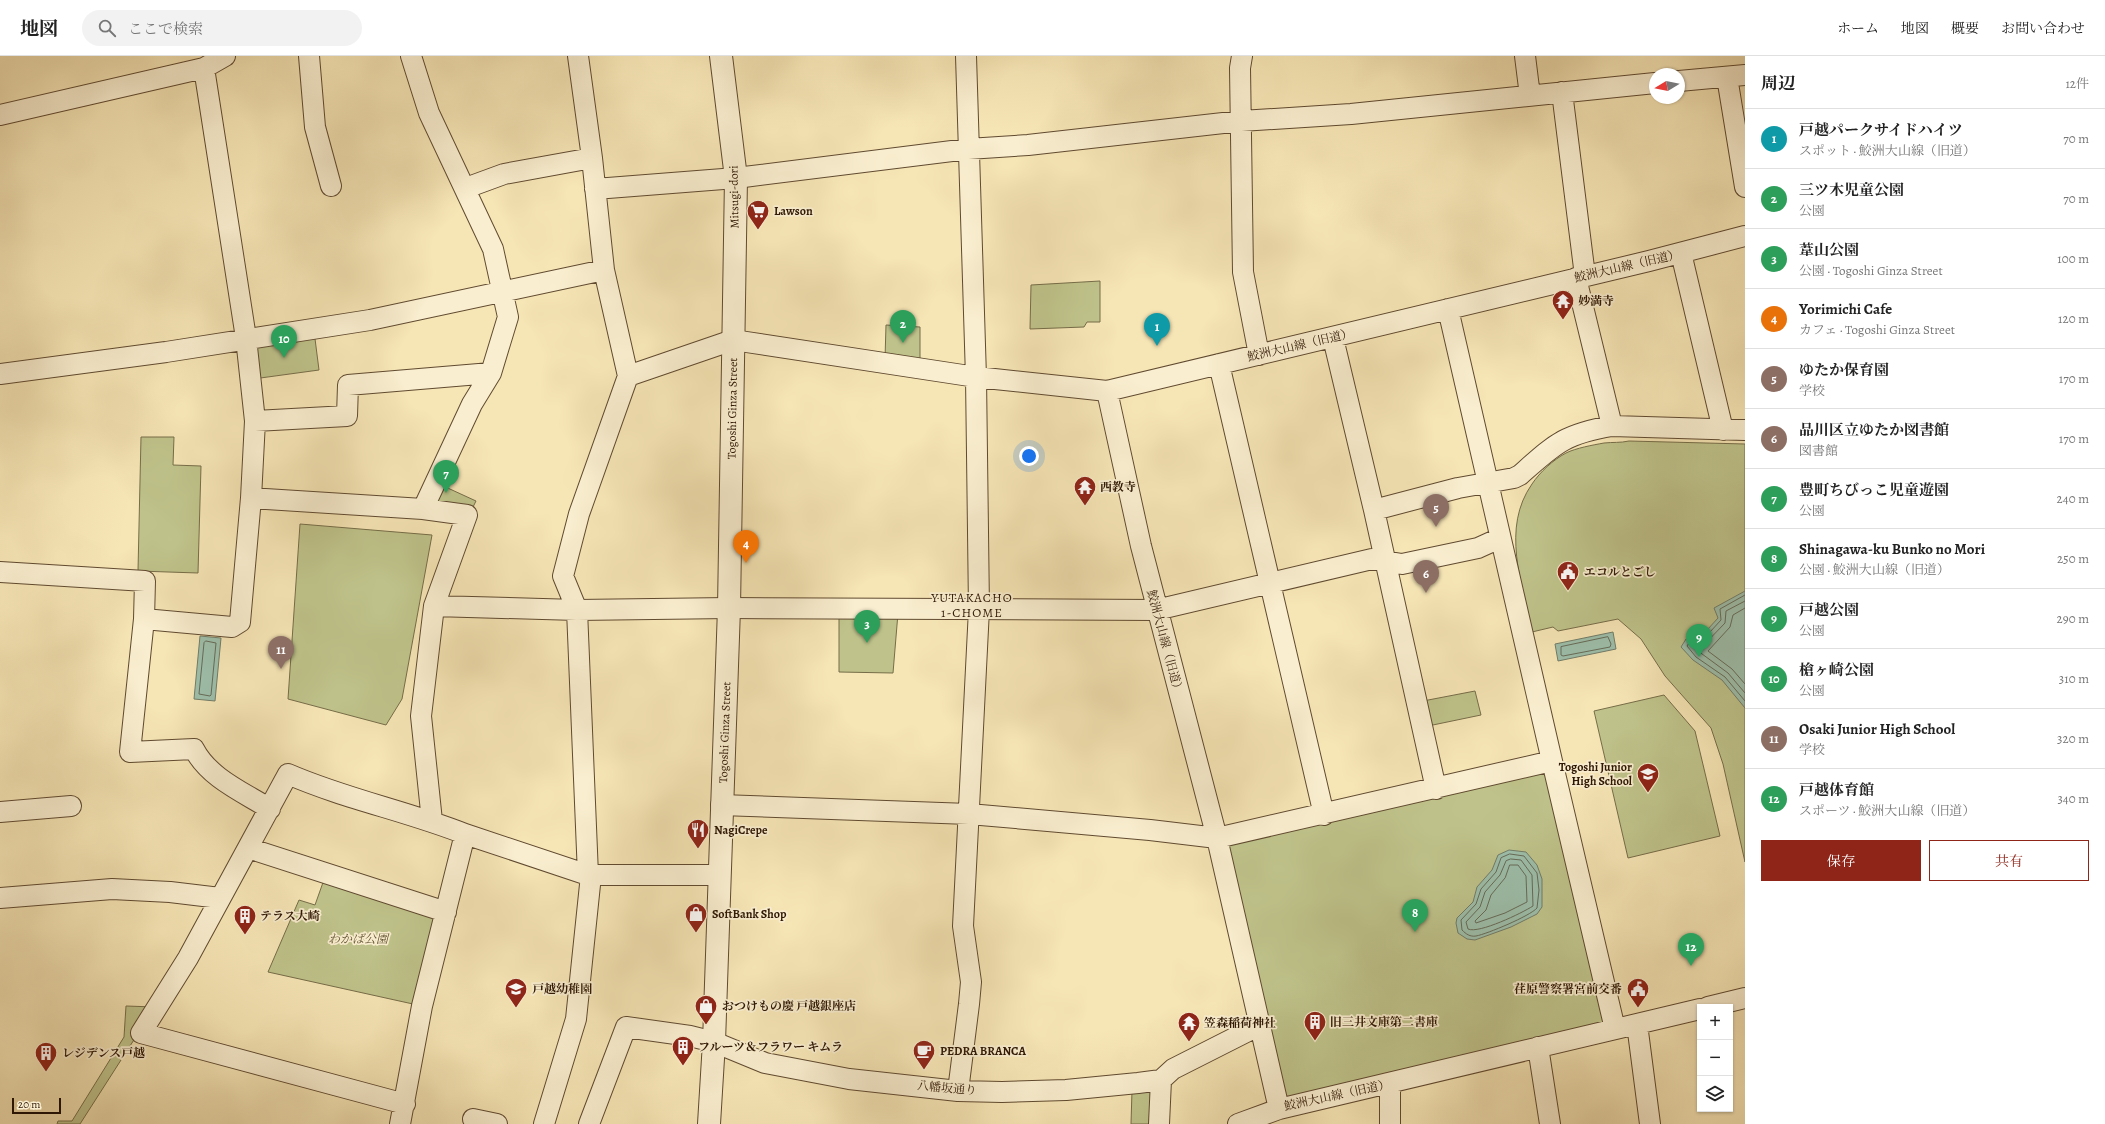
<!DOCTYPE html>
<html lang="ja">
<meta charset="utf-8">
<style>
:root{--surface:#fff;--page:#f2f2f2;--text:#222;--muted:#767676;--line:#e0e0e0;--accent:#8f2418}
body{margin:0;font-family:Alegreya,"Noto Serif JP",serif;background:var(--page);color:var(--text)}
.controls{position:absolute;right:12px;bottom:12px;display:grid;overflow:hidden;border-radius:0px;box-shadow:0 1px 3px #0004}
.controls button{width:36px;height:36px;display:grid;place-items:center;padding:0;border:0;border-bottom:1px solid var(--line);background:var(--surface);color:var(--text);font:20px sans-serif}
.compass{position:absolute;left:1649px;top:12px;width:36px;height:36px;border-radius:50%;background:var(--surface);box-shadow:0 1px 3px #0004;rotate:260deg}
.scale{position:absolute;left:12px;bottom:10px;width:49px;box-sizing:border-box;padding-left:4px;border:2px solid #2e1704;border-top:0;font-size:11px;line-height:14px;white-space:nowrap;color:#2e1704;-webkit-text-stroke:3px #f9eecf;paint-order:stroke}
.you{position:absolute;left:1029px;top:400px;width:14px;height:14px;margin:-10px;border:3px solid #fff;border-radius:50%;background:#1a73e8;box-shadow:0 0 0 6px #1a73e833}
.badge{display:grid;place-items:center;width:26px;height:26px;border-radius:50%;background:var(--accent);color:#fff;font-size:13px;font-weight:700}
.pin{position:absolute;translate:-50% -33px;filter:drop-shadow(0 1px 2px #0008)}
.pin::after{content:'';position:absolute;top:21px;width:14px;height:12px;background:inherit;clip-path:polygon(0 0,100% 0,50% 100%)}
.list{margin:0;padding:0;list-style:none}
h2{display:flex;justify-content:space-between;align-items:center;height:52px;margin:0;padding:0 16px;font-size:17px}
h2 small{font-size:13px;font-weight:400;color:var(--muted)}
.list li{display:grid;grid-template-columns:26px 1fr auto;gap:12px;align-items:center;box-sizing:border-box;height:60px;padding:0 16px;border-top:1px solid var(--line)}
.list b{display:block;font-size:15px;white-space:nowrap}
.list p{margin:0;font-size:13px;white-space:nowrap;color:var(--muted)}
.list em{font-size:13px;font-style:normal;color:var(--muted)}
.actions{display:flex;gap:8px;padding:12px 16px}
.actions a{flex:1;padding:9px 0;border:1px solid var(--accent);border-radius:0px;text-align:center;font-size:14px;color:var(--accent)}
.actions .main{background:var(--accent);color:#fff}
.icon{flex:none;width:22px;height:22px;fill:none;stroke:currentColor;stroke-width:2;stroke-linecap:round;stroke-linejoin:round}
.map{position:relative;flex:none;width:1745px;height:1068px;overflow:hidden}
header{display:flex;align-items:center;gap:24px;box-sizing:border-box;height:56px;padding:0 20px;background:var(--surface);border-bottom:1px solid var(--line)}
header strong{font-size:19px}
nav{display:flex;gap:22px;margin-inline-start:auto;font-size:14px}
.search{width:280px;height:36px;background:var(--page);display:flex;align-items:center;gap:10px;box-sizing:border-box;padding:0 14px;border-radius:22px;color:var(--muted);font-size:15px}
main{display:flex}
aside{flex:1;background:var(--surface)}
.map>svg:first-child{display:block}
.green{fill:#bfc38b;stroke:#766d48}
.water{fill:#9dbfab;stroke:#717c68}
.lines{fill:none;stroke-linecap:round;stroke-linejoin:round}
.shore{stroke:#666b58;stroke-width:1}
.minor-casing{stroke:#604a30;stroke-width:22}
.tertiary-casing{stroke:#604a30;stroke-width:24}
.minor{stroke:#f9eecf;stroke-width:20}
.tertiary{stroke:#f9eecf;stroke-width:22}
.labels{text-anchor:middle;stroke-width:3.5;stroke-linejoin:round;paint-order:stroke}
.street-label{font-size:12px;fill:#2e1704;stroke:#f9eecf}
.poi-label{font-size:12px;font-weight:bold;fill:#2e1704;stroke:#f9eecf;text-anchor:start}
.park-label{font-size:12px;font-style:italic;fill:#615333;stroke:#f9eecf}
.neighbourhood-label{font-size:13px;letter-spacing:1px;fill:#2e1704;stroke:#f9eecf}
</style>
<header>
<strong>地図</strong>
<div class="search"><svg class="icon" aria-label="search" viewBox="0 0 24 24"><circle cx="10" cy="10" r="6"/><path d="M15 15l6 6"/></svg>ここで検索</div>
<nav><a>ホーム</a><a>地図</a><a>概要</a><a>お問い合わせ</a></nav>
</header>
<main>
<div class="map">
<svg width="1745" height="1068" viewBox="0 0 1745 1068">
<rect width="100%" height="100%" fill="#f6e5b5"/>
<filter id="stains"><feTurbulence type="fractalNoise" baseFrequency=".005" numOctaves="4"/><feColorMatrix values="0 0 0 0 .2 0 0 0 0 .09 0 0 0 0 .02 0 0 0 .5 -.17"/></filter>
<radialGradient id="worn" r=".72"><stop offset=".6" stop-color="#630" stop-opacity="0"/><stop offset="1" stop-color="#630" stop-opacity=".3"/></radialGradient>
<!-- green -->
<path class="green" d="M 1100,225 L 1100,266 L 1087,266 L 1084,271 L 1030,273 L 1031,229 Z
M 886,269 L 920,271 L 920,310 L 885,303 Z
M 314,275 L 319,314 L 253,323 L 249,290 Z
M 141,381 L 174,381 L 173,409 L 201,410 L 198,517 L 138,515 Z
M 1629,385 L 1745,388 L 1745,806 L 1723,708 L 1711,672 L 1665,620 L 1641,583 L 1618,563 L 1558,575 L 1553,571 L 1532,576 C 1522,527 1501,472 1532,428 C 1540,416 1553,404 1566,397 C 1576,392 1593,389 1604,387 C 1613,386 1620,387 1629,385 Z
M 439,428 L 476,445 L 471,455 L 428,450 Z
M 300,468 L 432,479 L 402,643 L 386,669 L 288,643 Z
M 839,556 L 898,557 L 893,617 L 839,616 Z
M 1475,635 L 1481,659 L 1428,670 L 1423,645 Z
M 1664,639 L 1695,675 L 1720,780 L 1628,802 L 1594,655 Z
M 1552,705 L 1615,973 L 1279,1053 L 1217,782 Z
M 326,818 L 446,856 L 422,950 L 268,916 L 299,844 L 315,849 Z
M 126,950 L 155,951 L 80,1068 L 57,1068 L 58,1065 L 72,1065 L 124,981 Z
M 1155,1033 L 1154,1068 L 1131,1068 L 1132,1034 Z"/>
<!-- water -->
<path class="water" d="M 1745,535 L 1745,652 L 1722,624 L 1693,604 L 1681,591 L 1686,583 L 1697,585 L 1718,562 L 1714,552 Z
M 1613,576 L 1616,593 L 1558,605 L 1555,588 Z
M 200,580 L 221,582 L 215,645 L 194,643 Z
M 1509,794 L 1526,796 L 1537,809 L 1542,823 L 1542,851 L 1537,858 L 1511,871 L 1475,884 L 1467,883 L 1458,877 L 1456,867 L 1457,862 L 1473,846 L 1477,831 L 1492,814 L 1498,799 Z"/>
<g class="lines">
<!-- shore -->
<path class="shore" d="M 1745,539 L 1720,553 L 1721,564 L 1699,588 L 1689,587 L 1687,590 L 1696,601 L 1725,621 L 1745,645
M 1745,545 L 1726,555 L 1725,567 L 1698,595 L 1728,617 L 1745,637
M 1745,552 L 1733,559 L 1730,571 L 1708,595 L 1732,613 L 1745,628
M 1608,581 L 1611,588 L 1610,591 L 1563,600 L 1561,599 L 1561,591 Z
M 206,585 L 216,587 L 211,639 L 210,640 L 199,638 L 204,587 Z
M 1510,798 L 1524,800 L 1537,817 L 1539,834 L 1537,852 C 1530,860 1487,878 1476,880 C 1470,881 1466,878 1462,874 L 1461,864 L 1476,848 L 1481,833 L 1496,816 L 1501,802 Z
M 1511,803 L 1521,804 L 1532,819 L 1533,850 C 1522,857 1479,878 1468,873 L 1466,866 L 1480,851 L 1485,836 L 1500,819 L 1506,805 Z
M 1510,809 L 1518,809 L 1526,820 L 1527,846 L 1505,857 L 1476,867 L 1475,865 L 1486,854 L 1491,839 L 1505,822 Z"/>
<!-- minor casing -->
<g class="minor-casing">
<path id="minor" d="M 309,0 L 315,71 L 331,130
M 411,0 L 429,57 L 493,193 L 508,261 L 491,317 L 472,348 L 423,453
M 578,0 L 592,102 L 604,214 L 628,320 L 579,458 L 563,520 L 577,554 L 588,819
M 1242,0 L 1240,12 L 1243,216 L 1259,299
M 1525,0 L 1530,40
M 1727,21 L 1745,131
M 1679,25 L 1745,19
M 1562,36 L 1585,220
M 0,59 L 204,12 L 225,0
M 474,129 L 504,118 L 592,102
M 595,133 L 736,122 L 968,93 L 1028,89 L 1241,65 L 1351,58 L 1655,27
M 1681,197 L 1723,374
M 1576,222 L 1612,370
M 1448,253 L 1552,705 L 1615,973
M 1333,282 L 1374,454 L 1436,733
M 1219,308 L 1324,759
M 0,318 L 166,296 L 370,264 L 604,214
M 628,320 L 733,284 L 976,321 L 1107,335 L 1649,205 L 1745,180
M 1107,335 L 1141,490 L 1217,782 L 1279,1053 L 1700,953
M 255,365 L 347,360 L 348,329 L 491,317
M 251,442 L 423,453 L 467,459 L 434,550 L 421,660 L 432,765
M 1374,454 L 1458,432 L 1514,422 L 1520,419 C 1555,388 1564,378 1612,370 L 1745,374
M 0,516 L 145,525 L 144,563 L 232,571 L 240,566 L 251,442 L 255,365 L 246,282 L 204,12
M 434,550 L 577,554 L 729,552 L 1156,554 L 1372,503 L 1402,508 L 1478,492 L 1500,482
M 144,563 L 130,696 L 194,693 C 209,722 243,736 270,753
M 721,749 L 969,758 L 1150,774 L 1217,782 L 1552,705
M 0,756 L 71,750
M 248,792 L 446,856
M 0,842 L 112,833 L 170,836 L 220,842
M 1708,951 L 1745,942
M 1637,968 L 1650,1068
M 1538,991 L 1550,1068
M 958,1035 L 969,948 L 971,926 L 963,870 L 979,553 L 976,321 L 966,0
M 405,1048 L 141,977 L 188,902 L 288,718 C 345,743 407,755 465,778
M 473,1063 L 497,1068
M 400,1068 L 422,950 L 465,778 L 588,819 L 719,819
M 544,1068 L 576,963 L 591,819
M 589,1068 L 626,971 L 690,980 L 714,986 L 765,1007 L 849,1023 L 958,1035 L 1002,1036 L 1066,1034 L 1138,1027 L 1161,1024 L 1173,1013 L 1260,969
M 1159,1068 L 1161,1024
M 1238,1068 L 1279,1053
M 1390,1068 L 1390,1027"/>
</g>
<!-- tertiary casing -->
<g class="tertiary-casing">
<g id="tertiary">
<path id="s1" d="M 709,1068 L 714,986 L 729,552 L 736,122 L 721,0"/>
</g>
</g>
<!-- minor -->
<use href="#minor" class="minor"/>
<!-- tertiary -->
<use href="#tertiary" class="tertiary"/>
</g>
<!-- icons -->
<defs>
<g id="supermarket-pin" transform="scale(1.15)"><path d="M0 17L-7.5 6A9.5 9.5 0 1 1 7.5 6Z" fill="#8f2418" stroke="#f9eecf"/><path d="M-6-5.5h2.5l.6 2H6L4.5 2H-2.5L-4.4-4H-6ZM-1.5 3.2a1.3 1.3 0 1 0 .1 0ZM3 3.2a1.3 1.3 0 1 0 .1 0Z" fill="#fff"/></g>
<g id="temple-pin" transform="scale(1.15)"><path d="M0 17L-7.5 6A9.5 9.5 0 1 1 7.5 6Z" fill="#8f2418" stroke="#f9eecf"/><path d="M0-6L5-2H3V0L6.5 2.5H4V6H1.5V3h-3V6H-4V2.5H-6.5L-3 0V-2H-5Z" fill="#fff"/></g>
<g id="civic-pin" transform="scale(1.15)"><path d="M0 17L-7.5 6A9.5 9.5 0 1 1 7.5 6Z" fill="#8f2418" stroke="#f9eecf"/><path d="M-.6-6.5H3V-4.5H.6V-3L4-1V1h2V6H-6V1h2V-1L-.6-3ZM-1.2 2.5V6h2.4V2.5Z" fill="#fff"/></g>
<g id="school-pin" transform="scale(1.15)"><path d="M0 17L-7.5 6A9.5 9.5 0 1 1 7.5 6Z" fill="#8f2418" stroke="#f9eecf"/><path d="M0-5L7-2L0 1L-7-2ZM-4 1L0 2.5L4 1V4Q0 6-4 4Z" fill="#fff"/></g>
<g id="restaurant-pin" transform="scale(1.15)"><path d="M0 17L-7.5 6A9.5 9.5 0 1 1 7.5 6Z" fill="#8f2418" stroke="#f9eecf"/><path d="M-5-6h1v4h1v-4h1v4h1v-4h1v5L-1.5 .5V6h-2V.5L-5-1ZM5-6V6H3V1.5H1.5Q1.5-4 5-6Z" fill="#fff"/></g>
<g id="shop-pin" transform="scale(1.15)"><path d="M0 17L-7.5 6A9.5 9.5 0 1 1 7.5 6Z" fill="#8f2418" stroke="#f9eecf"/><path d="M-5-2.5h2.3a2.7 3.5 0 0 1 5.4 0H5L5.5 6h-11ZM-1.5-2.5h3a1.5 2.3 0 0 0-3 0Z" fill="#fff"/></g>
<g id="building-pin" transform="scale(1.15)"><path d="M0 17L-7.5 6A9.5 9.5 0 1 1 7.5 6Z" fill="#8f2418" stroke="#f9eecf"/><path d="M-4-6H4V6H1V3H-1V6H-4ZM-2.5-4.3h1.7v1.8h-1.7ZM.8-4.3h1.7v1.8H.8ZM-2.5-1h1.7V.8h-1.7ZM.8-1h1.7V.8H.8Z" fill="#fff"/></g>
<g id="cafe-pin" transform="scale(1.15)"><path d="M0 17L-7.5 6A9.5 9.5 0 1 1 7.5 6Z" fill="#8f2418" stroke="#f9eecf"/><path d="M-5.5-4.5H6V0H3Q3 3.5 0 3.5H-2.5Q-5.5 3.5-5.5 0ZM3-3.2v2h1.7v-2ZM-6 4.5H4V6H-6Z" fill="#fff"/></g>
</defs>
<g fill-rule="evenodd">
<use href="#supermarket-pin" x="758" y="155"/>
<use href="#temple-pin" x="1563" y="245"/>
<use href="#temple-pin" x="1085" y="431"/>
<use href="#civic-pin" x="1568" y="516"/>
<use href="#school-pin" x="1648" y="718"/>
<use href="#restaurant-pin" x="698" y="774"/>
<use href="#shop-pin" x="696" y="858"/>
<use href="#building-pin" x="245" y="860"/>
<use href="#school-pin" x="516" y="933"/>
<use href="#civic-pin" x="1638" y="933"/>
<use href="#shop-pin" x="706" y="950"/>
<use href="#building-pin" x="1315" y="966"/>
<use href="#temple-pin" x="1189" y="967"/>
<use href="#building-pin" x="683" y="991"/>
<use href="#cafe-pin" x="924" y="995"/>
<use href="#building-pin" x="46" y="997"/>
</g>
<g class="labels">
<!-- street labels -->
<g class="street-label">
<text transform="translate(734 141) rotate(-91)" y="4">Mitsugi-dori</text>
<text transform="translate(1627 210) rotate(-13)" y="4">鮫洲大山線（旧道）</text>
<text transform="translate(1300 289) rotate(-13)" y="4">鮫洲大山線（旧道）</text>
<text dy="4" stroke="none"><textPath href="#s1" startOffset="716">Togoshi Ginza Street</textPath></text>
<text transform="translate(1165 586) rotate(75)" y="4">鮫洲大山線（旧道）</text>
<text dy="4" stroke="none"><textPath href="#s1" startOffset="392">Togoshi Ginza Street</textPath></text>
<text transform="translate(947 1032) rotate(5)" y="4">八幡坂通り</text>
<text transform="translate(1337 1039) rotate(-12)" y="4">鮫洲大山線（旧道）</text>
</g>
<!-- poi labels -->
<g class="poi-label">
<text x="774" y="159">Lawson</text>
<text x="1578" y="249">妙満寺</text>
<text x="1100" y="435">西教寺</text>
<text x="1584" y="520">エコルとごし</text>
<text x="1632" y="715" text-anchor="end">Togoshi Junior<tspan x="1632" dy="14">High School</tspan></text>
<text x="714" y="778">NagiCrepe</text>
<text x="712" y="862">SoftBank Shop</text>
<text x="260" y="864">テラス大崎</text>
<text x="532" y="937">戸越幼稚園</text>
<text x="1622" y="937" text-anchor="end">荏原警察署宮前交番</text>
<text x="722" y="954">おつけもの慶 戸越銀座店</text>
<text x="1330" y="970">旧三井文庫第二書庫</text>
<text x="1204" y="971">笠森稲荷神社</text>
<text x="698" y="995">フルーツ＆フラワー キムラ</text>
<text x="940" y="999">PEDRA BRANCA</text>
<text x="62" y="1001">レジデンス戸越</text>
</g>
<!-- park labels -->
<g class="park-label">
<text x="358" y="887">わかば公園</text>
</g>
<!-- neighbourhood labels -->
<g class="neighbourhood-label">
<text x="972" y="546">YUTAKACHO<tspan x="972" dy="15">1-CHOME</tspan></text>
</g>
</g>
<rect width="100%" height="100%" filter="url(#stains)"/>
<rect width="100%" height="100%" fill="url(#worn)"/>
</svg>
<div class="controls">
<button>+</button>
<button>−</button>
<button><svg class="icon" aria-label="layers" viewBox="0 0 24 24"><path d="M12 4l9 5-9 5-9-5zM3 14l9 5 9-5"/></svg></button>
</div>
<svg class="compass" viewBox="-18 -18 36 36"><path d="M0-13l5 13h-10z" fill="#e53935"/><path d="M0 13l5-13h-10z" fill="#767676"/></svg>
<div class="scale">20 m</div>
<div class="you"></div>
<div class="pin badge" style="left:1157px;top:290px;background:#0f9aa8">1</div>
<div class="pin badge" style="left:903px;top:287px;background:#2e9e5b">2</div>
<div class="pin badge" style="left:867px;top:587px;background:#2e9e5b">3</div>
<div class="pin badge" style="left:746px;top:507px;background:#e8710a">4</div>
<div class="pin badge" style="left:1436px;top:471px;background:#8d6e63">5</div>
<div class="pin badge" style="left:1426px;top:537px;background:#8d6e63">6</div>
<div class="pin badge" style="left:446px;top:437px;background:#2e9e5b">7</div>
<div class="pin badge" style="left:1415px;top:876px;background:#2e9e5b">8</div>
<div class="pin badge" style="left:1699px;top:601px;background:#2e9e5b">9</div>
<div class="pin badge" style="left:284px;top:302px;background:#2e9e5b">10</div>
<div class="pin badge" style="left:281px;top:613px;background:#8d6e63">11</div>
<div class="pin badge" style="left:1691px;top:910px;background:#2e9e5b">12</div>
</div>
<aside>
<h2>周辺<small>12件</small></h2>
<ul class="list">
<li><span class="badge" style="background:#0f9aa8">1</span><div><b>戸越パークサイドハイツ</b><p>スポット · 鮫洲大山線（旧道）</p></div><em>70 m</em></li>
<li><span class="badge" style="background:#2e9e5b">2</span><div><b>三ツ木児童公園</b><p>公園</p></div><em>70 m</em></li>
<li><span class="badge" style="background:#2e9e5b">3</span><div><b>葦山公園</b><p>公園 · Togoshi Ginza Street</p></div><em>100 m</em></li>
<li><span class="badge" style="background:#e8710a">4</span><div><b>Yorimichi Cafe</b><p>カフェ · Togoshi Ginza Street</p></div><em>120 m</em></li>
<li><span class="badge" style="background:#8d6e63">5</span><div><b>ゆたか保育園</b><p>学校</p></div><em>170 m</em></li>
<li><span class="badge" style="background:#8d6e63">6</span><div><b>品川区立ゆたか図書館</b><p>図書館</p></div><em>170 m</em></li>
<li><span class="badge" style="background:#2e9e5b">7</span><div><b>豊町ちびっこ児童遊園</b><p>公園</p></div><em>240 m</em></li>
<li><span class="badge" style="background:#2e9e5b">8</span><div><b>Shinagawa-ku Bunko no Mori</b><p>公園 · 鮫洲大山線（旧道）</p></div><em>250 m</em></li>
<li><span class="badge" style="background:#2e9e5b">9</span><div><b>戸越公園</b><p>公園</p></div><em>290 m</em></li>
<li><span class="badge" style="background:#2e9e5b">10</span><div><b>槍ヶ崎公園</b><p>公園</p></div><em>310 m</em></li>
<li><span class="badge" style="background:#8d6e63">11</span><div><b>Osaki Junior High School</b><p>学校</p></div><em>320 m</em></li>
<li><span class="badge" style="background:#2e9e5b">12</span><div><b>戸越体育館</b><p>スポーツ · 鮫洲大山線（旧道）</p></div><em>340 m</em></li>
</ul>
<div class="actions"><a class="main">保存</a><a>共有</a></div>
</aside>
</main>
